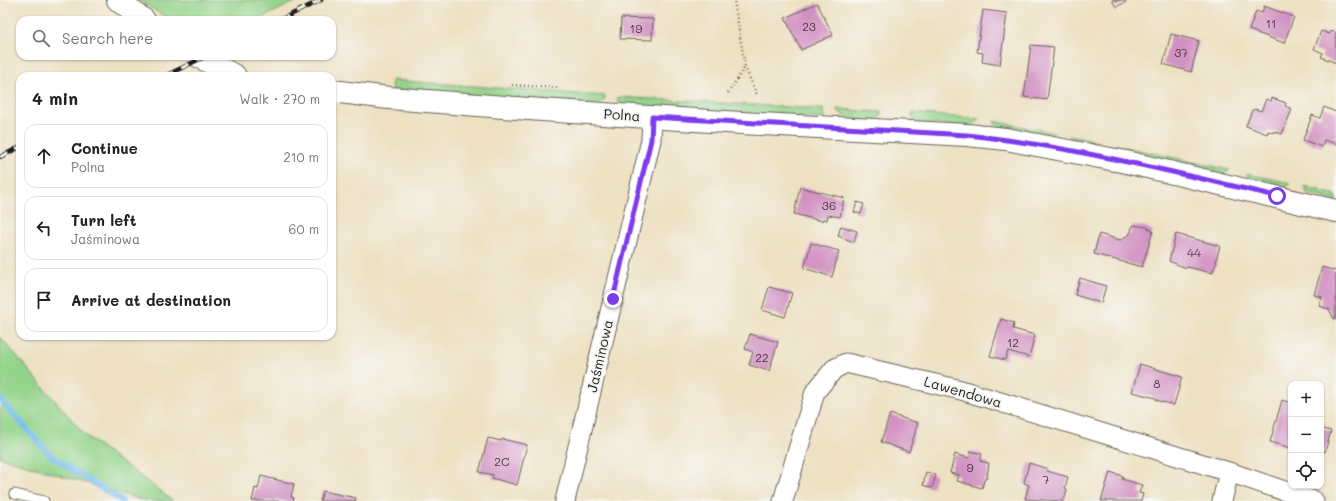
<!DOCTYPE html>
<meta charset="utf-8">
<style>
:root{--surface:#fff;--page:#f2f2f2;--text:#222;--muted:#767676;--line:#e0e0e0}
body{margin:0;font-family:Mali,sans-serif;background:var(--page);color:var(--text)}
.controls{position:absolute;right:12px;bottom:12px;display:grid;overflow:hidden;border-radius:8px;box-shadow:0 1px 3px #0004}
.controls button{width:36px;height:36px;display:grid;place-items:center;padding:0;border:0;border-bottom:1px solid var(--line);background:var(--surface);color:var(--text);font:20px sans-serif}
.stop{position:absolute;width:12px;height:12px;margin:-9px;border:3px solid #7c3aed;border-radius:50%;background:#fff}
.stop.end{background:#7c3aed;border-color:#fff;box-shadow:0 1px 4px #0008}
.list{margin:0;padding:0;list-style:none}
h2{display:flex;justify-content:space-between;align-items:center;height:52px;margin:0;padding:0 16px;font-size:17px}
h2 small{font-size:13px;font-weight:400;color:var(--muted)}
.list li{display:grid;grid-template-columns:26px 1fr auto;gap:12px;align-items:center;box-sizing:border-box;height:64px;margin:0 8px 8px;padding:0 8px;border:1px solid var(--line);border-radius:12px}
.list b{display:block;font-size:15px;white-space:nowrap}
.list p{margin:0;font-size:13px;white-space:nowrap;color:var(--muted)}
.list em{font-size:13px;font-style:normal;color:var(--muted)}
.icon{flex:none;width:22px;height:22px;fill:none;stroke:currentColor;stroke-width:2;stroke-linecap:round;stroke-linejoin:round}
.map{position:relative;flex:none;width:1336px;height:501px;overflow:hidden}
.search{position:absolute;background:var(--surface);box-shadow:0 1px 3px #0004;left:16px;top:16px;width:320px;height:44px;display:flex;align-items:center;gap:10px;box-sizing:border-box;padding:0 14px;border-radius:12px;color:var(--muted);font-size:15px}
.panel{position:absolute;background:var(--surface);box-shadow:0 1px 3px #0004;left:16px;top:72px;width:320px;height:268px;border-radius:12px}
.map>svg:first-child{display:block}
.green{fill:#94d48b;stroke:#587854}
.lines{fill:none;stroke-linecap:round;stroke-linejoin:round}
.stream{stroke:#75beed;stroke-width:6}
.building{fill:#d291c3}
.service-casing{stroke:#666156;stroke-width:11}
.minor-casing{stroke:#666156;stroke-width:21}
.tertiary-casing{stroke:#666156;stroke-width:24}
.path{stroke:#666156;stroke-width:2.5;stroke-dasharray:1 3;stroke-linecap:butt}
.service{stroke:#fff;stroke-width:9}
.minor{stroke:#fff;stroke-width:19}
.tertiary{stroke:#fff;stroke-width:22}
.rail-casing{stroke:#1c1c1c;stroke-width:4.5}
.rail{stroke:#f6f6f2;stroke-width:3;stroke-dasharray:9;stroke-linecap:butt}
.route{stroke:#7c3aed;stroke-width:5}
.labels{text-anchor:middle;stroke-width:4;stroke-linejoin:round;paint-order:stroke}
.number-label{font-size:12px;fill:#4a3946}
.street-label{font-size:14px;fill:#1c1c1c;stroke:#f6f6f2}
</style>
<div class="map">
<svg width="1336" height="501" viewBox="0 0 1336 501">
<rect width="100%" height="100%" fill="#f6f6f2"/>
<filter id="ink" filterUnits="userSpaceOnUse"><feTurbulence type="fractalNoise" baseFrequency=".025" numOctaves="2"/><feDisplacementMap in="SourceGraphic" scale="8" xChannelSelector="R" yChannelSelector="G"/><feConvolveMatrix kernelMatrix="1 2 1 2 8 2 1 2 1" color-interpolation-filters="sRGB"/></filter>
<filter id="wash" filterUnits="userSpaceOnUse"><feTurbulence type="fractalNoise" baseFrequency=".012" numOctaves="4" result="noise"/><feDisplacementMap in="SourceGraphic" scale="16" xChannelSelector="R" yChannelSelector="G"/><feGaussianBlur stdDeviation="0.9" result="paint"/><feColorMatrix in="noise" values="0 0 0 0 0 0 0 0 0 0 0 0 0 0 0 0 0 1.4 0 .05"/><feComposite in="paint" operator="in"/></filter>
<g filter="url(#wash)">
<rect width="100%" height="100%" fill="#eee1c2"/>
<!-- green -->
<path class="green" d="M 138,0 L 299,0 L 257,20 L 171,20 Z
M 392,80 L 605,96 L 605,99 L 599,105 L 391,90 Z
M 617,97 L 823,109 L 824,119 L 621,107 L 617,100 Z
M 836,109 L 881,112 L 881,116 L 875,121 L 848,120 Z
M 912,113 L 979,119 L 972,127 L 917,123 L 912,117 Z
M 994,121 L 1055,133 L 1051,137 L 998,129 Z
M 1070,135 L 1099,142 L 1093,146 L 1071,141 Z
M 1115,145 L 1230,170 L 1224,174 L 1119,152 Z
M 1246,174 L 1291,183 L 1285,188 L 1250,180 Z
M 1304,186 L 1336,195 L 1336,201 L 1307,193 Z
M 0,337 L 85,435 L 173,501 L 145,501 L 0,457 Z"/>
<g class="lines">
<!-- stream -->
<path class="stream" d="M 0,399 L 51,456 L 122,501"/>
</g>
<g id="blocks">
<!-- building -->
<path class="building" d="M 1112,0 L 1125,0 L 1126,2 L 1116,7 Z
M 817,3 L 833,35 L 801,50 L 785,18 Z
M 1264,6 L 1294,17 L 1284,43 L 1249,30 L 1256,11 L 1262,13 Z
M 983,10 L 1007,13 L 1000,65 L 982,62 L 983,53 L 977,52 Z
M 621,18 L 653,19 L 652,40 L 620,39 Z
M 1321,31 L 1330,34 L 1331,31 L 1336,33 L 1336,63 L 1321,57 L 1323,53 L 1314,49 Z
M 1171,34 L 1199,41 L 1191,72 L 1163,64 Z
M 1031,45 L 1054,47 L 1047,100 L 1024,97 Z
M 1272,98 L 1286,103 L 1285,106 L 1292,109 L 1282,134 L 1274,131 L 1273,133 L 1268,131 L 1267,134 L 1246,126 L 1252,110 L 1254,110 L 1255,109 L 1261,111 L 1266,99 L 1271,101 Z
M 1324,107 L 1336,112 L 1336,144 L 1324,140 L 1322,147 L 1303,140 L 1312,115 L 1320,118 Z
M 800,187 L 844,198 L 840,217 L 828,215 L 827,220 L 823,219 L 822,221 L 794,214 Z
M 857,202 L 864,204 L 861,214 L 854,212 Z
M 1133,225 L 1146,227 L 1153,231 L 1142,267 L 1094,254 L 1099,234 L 1120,240 L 1130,234 Z
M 841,226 L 857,231 L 854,242 L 838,236 Z
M 1176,234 L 1220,246 L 1216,260 L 1217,262 L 1212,273 L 1188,267 L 1186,268 L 1169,261 Z
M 811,243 L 839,251 L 832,277 L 804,268 Z
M 1322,267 L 1336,271 L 1336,318 L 1334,319 L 1329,309 L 1319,306 L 1322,297 L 1314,295 Z
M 1080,278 L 1106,286 L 1101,303 L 1075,295 Z
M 769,287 L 792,293 L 785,317 L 762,310 Z
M 1001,319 L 1014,323 L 1013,329 L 1035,335 L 1029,357 L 1008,351 L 1005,360 L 990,356 Z
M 750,334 L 778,342 L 769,371 L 749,365 L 753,352 L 745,349 Z
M 1140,364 L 1182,377 L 1174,405 L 1156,400 L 1156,398 L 1132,392 Z
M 1282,400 L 1291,403 L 1291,448 L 1270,442 Z
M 890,414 L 918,423 L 909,452 L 881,442 Z
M 1321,428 L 1331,431 L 1325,452 L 1321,450 Z
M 488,438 L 501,441 L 502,439 L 527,445 L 517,485 L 492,478 L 493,475 L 479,472 Z
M 971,451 L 982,454 L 980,461 L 989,463 L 987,478 L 984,480 L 982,488 L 957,481 L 959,475 L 950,473 L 955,454 L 969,458 Z
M 1029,463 L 1048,469 L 1047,471 L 1068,477 L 1065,488 L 1067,489 L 1064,501 L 1025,499 L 1029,485 L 1024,483 Z
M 926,472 L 936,475 L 932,488 L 923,485 Z
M 1110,472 L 1123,476 L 1122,479 L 1142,485 L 1139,493 L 1143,494 L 1141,501 L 1101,501 Z
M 261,476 L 294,484 L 291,497 L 294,498 L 293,501 L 252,501 L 255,488 L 258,489 Z
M 323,491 L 356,498 L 355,501 L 320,501 Z"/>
</g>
</g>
<g filter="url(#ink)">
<use href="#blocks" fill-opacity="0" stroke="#666156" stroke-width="1"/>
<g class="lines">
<!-- service casing -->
<g class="service-casing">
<path id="service" d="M 14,494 L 44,501"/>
</g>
<!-- minor casing -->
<g class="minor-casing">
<path id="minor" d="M 1229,472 L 1314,501
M 565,501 L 651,140 L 652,117
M 783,501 L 815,392 L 834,369 L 846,363 L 961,390 L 1229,472 L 1222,501"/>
</g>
<!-- tertiary casing -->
<g class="tertiary-casing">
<path id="tertiary" d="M 118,0 L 144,20
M 198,56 L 235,76
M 332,91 L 389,98 L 542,110 L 741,123 L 967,135 L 1006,139 L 1126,162 L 1336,211"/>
</g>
<!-- path -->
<path class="path" d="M 745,67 L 757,95
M 512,85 L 559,88
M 728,93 L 745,67 L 734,0"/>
<!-- service -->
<use href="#service" class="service"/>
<!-- minor -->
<use href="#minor" class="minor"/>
<!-- tertiary -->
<use href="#tertiary" class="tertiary"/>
<!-- rail casing -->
<g class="rail-casing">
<path id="rail" d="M 280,20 L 321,0
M 165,76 L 206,56
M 0,157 L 20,147"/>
</g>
<!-- rail -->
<use href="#rail" class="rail"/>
</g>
</g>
<g class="lines" filter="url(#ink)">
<!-- route -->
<path class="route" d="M 613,299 L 651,140 L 652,117 L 967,135 C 1072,146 1174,173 1277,196"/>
</g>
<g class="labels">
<!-- number labels -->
<g class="number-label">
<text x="1271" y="28">11</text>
<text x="809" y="31">23</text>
<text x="636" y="33">19</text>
<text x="1181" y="57">37</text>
<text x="829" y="210">36</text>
<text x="1194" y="257">44</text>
<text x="1013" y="347">12</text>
<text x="762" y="362">22</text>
<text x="1157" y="388">8</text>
<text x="502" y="466">2C</text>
<text x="970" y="472">9</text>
<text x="1046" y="484">7</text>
</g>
<!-- street labels -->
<g class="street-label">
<text transform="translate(622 115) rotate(4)" y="5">Polna</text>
<text transform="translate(600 356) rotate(-77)" y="5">Jaśminowa</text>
<text transform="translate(963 392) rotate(16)" y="5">Lawendowa</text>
</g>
</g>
</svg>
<div class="controls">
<button>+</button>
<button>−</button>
<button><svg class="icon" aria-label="locate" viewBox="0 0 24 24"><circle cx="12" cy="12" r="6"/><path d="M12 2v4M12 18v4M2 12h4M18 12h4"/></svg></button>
</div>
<div class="stop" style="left:1277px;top:196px"></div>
<div class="stop end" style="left:613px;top:299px"></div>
<div class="search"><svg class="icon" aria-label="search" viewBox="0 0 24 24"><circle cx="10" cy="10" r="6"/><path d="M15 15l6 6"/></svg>Search here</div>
<section class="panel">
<h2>4 min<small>Walk · 270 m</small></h2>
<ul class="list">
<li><svg class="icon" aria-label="ahead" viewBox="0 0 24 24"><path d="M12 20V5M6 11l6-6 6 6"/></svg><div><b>Continue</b><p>Polna</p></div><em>210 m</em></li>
<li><svg class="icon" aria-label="left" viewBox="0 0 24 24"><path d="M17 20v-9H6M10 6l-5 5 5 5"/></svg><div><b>Turn left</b><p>Jaśminowa</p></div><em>60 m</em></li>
<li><svg class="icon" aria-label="arrive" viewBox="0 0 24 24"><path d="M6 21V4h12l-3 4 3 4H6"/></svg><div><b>Arrive at destination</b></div></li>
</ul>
</section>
</div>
